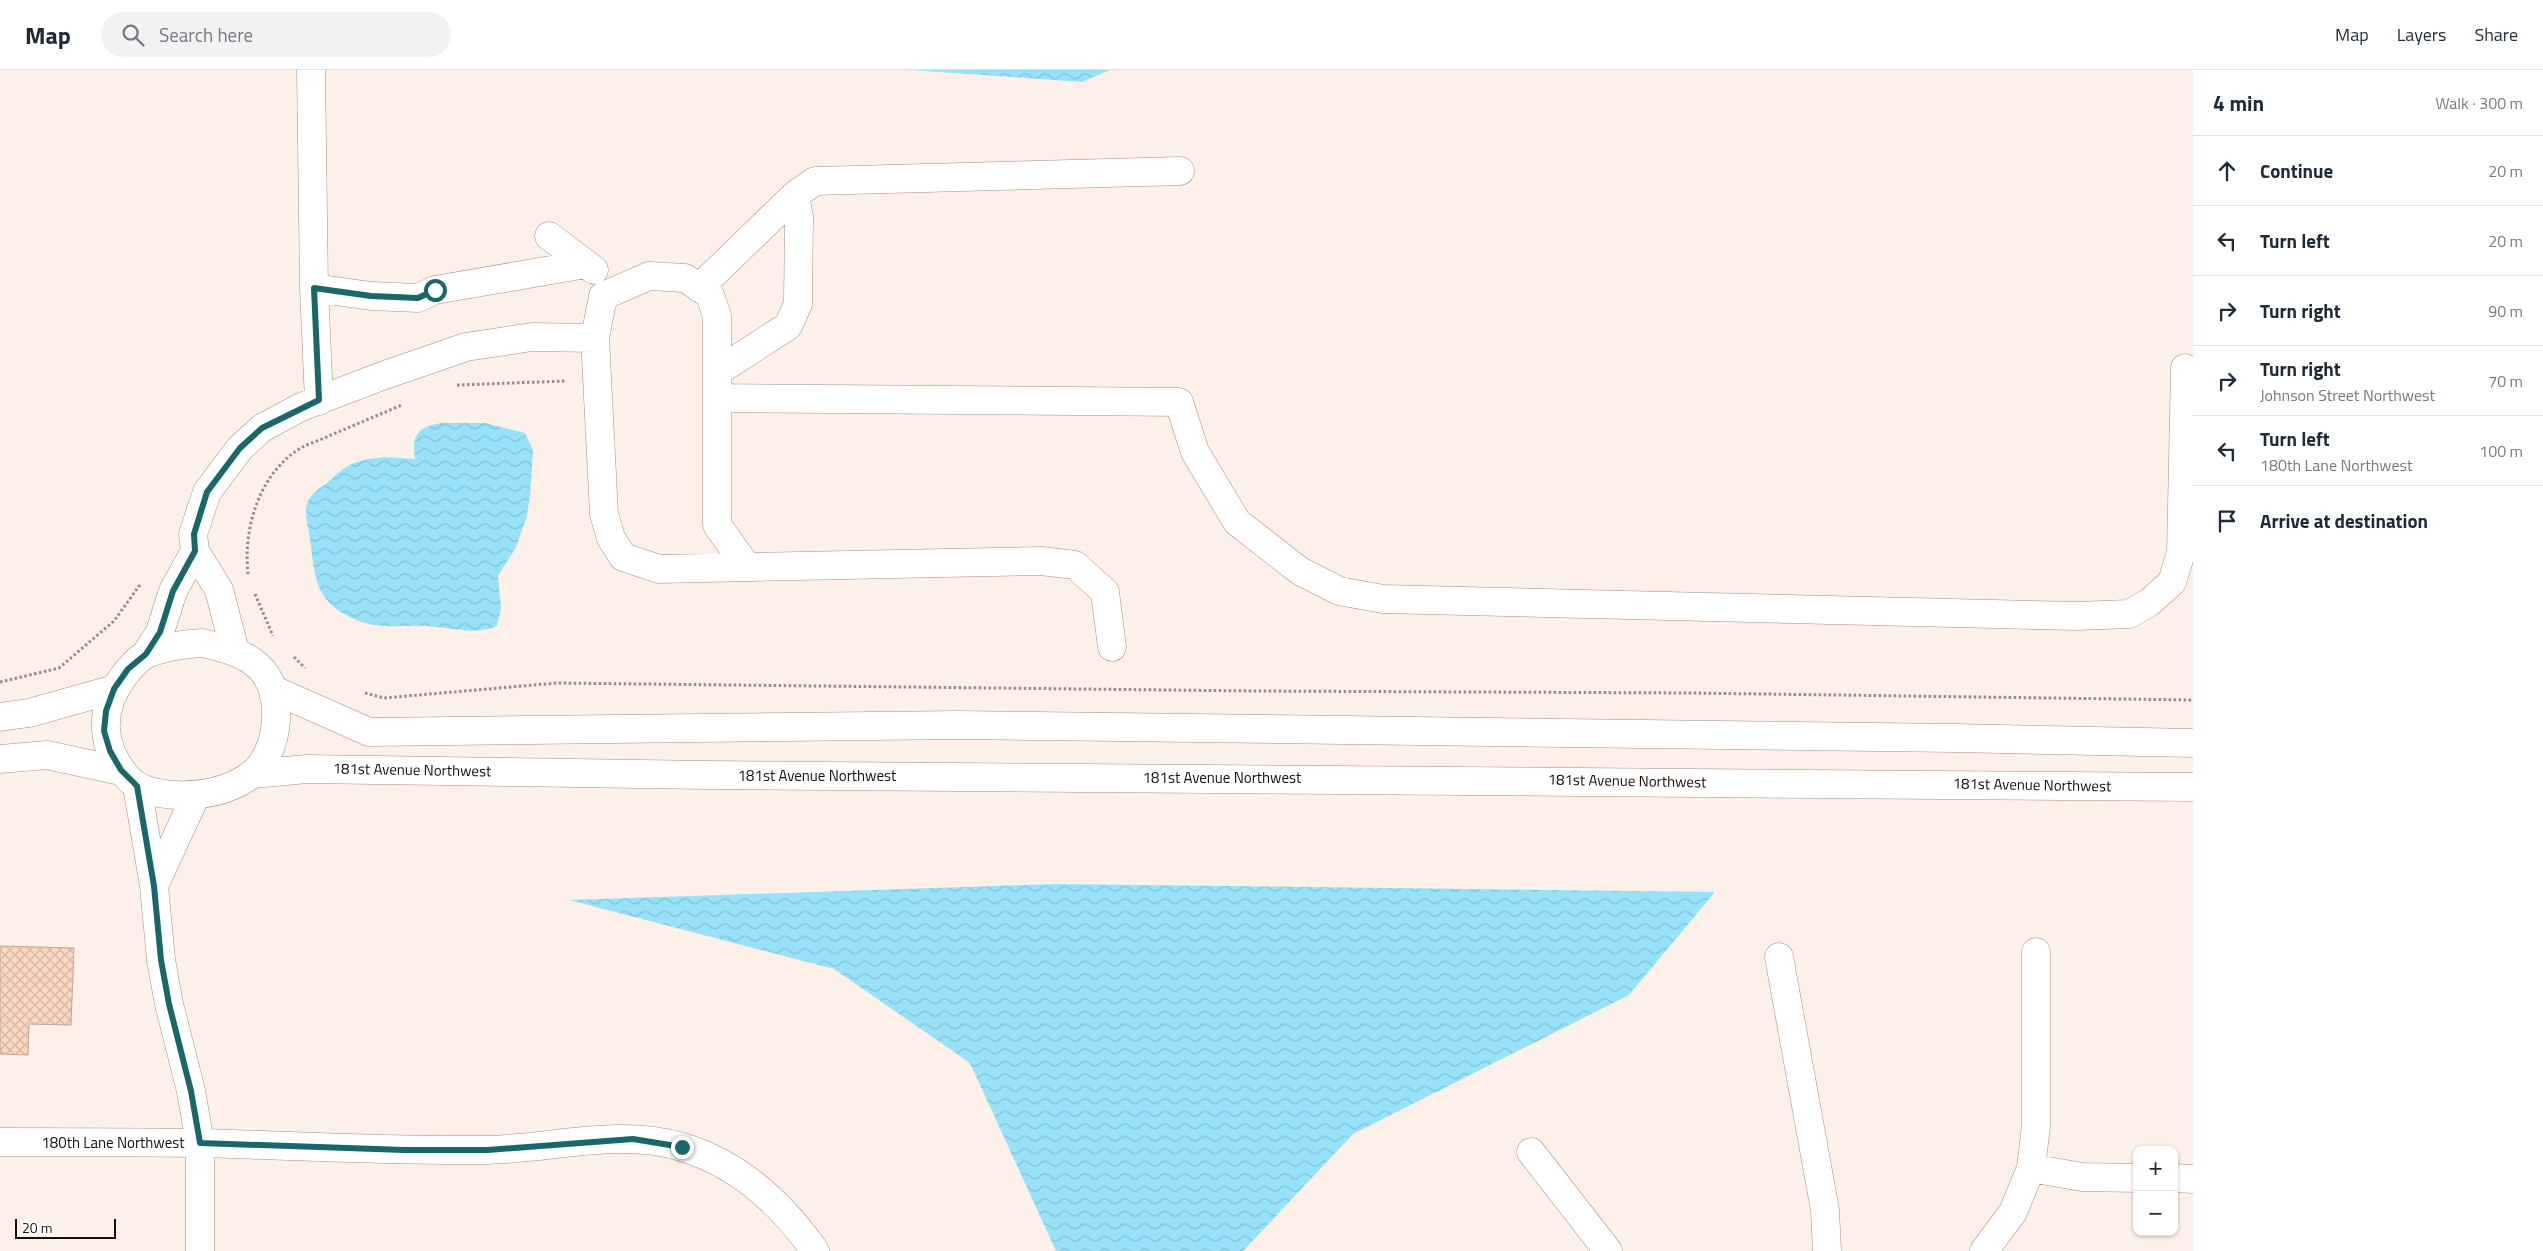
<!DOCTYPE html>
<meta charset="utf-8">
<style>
:root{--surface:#fff;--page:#f2f2f3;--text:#1f2937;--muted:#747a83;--line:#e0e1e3}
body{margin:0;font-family:"Titillium Web",sans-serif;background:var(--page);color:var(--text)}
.controls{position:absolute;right:15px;bottom:15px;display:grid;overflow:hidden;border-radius:10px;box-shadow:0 1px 4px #0004}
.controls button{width:45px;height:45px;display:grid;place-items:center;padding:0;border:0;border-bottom:1px solid var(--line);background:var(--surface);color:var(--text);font:25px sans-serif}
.scale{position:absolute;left:15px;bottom:12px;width:101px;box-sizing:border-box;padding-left:5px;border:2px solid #170e08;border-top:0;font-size:14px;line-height:18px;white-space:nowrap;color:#170e08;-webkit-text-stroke:4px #fff;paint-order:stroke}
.stop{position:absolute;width:15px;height:15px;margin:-11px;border:4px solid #1a676b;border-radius:50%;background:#fff}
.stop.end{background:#1a676b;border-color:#fff;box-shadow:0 1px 5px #0008}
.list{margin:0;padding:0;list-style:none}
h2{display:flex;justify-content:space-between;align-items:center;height:65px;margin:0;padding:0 20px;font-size:21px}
h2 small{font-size:16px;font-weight:400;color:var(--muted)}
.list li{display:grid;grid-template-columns:32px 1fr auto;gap:15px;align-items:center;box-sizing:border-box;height:70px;padding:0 20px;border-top:1px solid var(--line)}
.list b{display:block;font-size:19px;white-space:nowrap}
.list p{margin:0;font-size:16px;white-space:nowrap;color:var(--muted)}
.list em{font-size:16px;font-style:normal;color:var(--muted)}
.icon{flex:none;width:28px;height:28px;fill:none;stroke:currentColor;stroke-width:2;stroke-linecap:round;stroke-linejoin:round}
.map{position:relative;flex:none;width:2193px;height:1181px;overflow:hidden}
header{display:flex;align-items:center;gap:30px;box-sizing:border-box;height:70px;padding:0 25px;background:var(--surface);border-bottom:1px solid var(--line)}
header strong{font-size:24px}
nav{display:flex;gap:28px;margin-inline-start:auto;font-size:18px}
.search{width:350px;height:45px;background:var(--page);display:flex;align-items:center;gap:12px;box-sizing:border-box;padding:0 18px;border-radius:28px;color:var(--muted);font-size:19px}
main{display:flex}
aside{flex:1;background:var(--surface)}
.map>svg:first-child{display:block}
.water{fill:url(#water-waves)}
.building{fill:url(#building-cross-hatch);stroke:#c1a695}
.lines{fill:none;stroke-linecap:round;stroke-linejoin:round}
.minor-casing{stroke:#a88e7d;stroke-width:29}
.major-casing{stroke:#a88e7d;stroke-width:29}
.path{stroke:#968b85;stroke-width:3;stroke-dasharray:2.5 2.5;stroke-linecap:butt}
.minor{stroke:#fff;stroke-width:28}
.major{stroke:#fff;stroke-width:28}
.route{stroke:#1a676b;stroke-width:6}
.labels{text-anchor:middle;stroke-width:4;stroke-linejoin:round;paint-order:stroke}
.street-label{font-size:15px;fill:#170e08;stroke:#fff}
</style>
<header>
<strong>Map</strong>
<div class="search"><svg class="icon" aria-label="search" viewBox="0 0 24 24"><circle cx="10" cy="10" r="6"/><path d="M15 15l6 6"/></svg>Search here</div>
<nav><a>Map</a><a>Layers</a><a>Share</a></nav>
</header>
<main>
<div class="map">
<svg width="2193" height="1181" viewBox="0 0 2193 1181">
<defs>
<pattern id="water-waves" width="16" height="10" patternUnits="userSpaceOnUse" patternTransform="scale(1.25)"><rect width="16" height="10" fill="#97e2f8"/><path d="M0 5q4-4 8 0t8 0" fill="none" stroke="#81c1d3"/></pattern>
<pattern id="building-cross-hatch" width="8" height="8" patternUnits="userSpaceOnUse" patternTransform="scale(1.25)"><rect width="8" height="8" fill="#f9d7c1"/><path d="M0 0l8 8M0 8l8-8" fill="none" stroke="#d5b7a4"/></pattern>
</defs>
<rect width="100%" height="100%" fill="#fcf0e9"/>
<!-- water -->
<path class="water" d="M 911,0 L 1110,0 L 1082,12 Z
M 441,353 L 485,353 L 525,363 L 533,380 L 530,427 L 526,449 L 516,477 L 498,506 L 501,538 L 497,556 C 474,566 449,557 425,556 C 401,555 377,560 354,549 C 314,531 315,507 310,469 C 308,456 303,443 308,431 C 311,424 321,417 327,413 C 334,407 340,400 348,396 C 368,385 393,387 415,389 C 412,365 416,358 441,353 Z
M 1056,814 L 1715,822 L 1629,925 L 1353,1064 L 1243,1181 L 1056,1181 L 970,993 L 834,899 L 569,830 Z"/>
<!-- building -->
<path class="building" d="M 0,876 L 74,878 L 71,955 L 29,954 L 28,985 L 0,984 Z"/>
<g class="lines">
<!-- minor casing -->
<g class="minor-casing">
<path id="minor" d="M 311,0 L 314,218 L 371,226 L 418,228 L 435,220 L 586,194
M 549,166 L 594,200
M 314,218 L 319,331
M 699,218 L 795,125
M 717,302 L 788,256 L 798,234 L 799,147 L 795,125 L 815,111 L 1180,101
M 717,328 L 1179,332 L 1195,382 L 1237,452 L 1300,501 L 1339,521 L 1383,529 L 2077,546 L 2129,544 L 2150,532 L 2172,512 L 2181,483 L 2185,298
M 747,497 L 717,455 L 717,246 L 710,225 L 685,208 L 649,206 L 603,226 L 595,268 L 604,444 L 611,468 L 623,487 L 659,499 L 1041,491 L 1075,495 L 1105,522 L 1112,577
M 235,581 L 219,520 L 195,481 L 193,464 L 207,422 L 240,378 L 262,358 L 301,337 L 382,306 L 466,277 L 532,267 L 595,268
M 146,584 L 160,562 L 173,521 L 195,481
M 137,716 L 154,816 L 161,890 L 169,934 L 191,1021 L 200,1073 L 200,1181
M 154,816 L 196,725
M 1779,887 L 1825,1140 L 1827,1181
M 0,1072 C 67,1072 135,1072 202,1073 C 297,1076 391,1081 486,1080 C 550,1079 619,1058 682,1077 C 739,1094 782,1134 815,1181
M 1531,1082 L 1608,1181
M 2031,1098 L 2082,1107 L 2137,1108
M 2174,1108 L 2193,1109
M 1984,1181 L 2013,1142 L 2031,1098 L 2036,1056 L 2036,882"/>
</g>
<!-- major casing -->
<g class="major-casing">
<path id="major" d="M 203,573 C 223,578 242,582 258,596 C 286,620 280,684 251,705 C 229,721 201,726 175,725 C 158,724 138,720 127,707 C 100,676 99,640 123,607 C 129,599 138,588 147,584 C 165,576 184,574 203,573 Z
M 274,620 L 369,662 L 960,655 L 1954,668 L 2193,673
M 0,647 L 29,643 L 115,619
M 0,689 L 47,685 L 121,701
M 252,704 L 307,699 L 707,705 L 2193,717"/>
</g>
<!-- path -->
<path class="path" d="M 457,315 L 566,311
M 248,504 C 243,458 259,405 299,379 C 309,373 321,370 331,365 C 355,355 378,345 402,335
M 255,524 L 273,566
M 294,587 L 305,598
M 0,612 L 59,598 L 114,551 L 139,516 L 141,516
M 365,623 L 384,628 L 557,613 L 1255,621 L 1691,623 L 2193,630"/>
<!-- minor -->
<use href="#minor" class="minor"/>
<!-- major -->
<use href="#major" class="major"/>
</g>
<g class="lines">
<!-- route -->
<path class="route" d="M 435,220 L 418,228 L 371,226 L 314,218 L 319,330 L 262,358 L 240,378 L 207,422 L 194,464 L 195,481 L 173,521 L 160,562 L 146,584 L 128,599 L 114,619 L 106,641 L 104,661 L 110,681 L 121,700 L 137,716 L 154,816 L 161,890 L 169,934 L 191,1021 L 200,1073 L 404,1080 L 488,1080 L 633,1069 L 682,1077"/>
</g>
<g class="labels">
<!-- street labels -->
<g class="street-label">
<text transform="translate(412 700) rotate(1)" y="5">181st Avenue Northwest</text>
<text x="817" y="711">181st Avenue Northwest</text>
<text x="1222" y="713">181st Avenue Northwest</text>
<text transform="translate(1627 711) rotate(1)" y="5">181st Avenue Northwest</text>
<text transform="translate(2032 715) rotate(1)" y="5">181st Avenue Northwest</text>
<text x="113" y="1078">180th Lane Northwest</text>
</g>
</g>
</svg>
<div class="controls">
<button>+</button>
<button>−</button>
</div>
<div class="scale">20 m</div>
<div class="stop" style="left:435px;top:220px"></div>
<div class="stop end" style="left:682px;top:1077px"></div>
</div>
<aside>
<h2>4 min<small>Walk · 300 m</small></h2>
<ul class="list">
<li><svg class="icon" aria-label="ahead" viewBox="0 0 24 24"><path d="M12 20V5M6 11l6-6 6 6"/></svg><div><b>Continue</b></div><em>20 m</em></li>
<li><svg class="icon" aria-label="left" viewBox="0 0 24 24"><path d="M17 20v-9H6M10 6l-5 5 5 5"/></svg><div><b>Turn left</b></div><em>20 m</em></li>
<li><svg class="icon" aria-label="right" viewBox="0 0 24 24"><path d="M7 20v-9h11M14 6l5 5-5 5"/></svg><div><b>Turn right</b></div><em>90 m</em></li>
<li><svg class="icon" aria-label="right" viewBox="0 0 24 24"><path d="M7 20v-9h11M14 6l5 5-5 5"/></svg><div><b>Turn right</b><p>Johnson Street Northwest</p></div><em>70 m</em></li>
<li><svg class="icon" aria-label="left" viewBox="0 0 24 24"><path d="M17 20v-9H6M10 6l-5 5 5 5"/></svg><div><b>Turn left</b><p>180th Lane Northwest</p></div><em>100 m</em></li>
<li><svg class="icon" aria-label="arrive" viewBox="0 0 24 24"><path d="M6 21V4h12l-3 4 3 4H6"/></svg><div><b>Arrive at destination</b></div></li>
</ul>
</aside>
</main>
